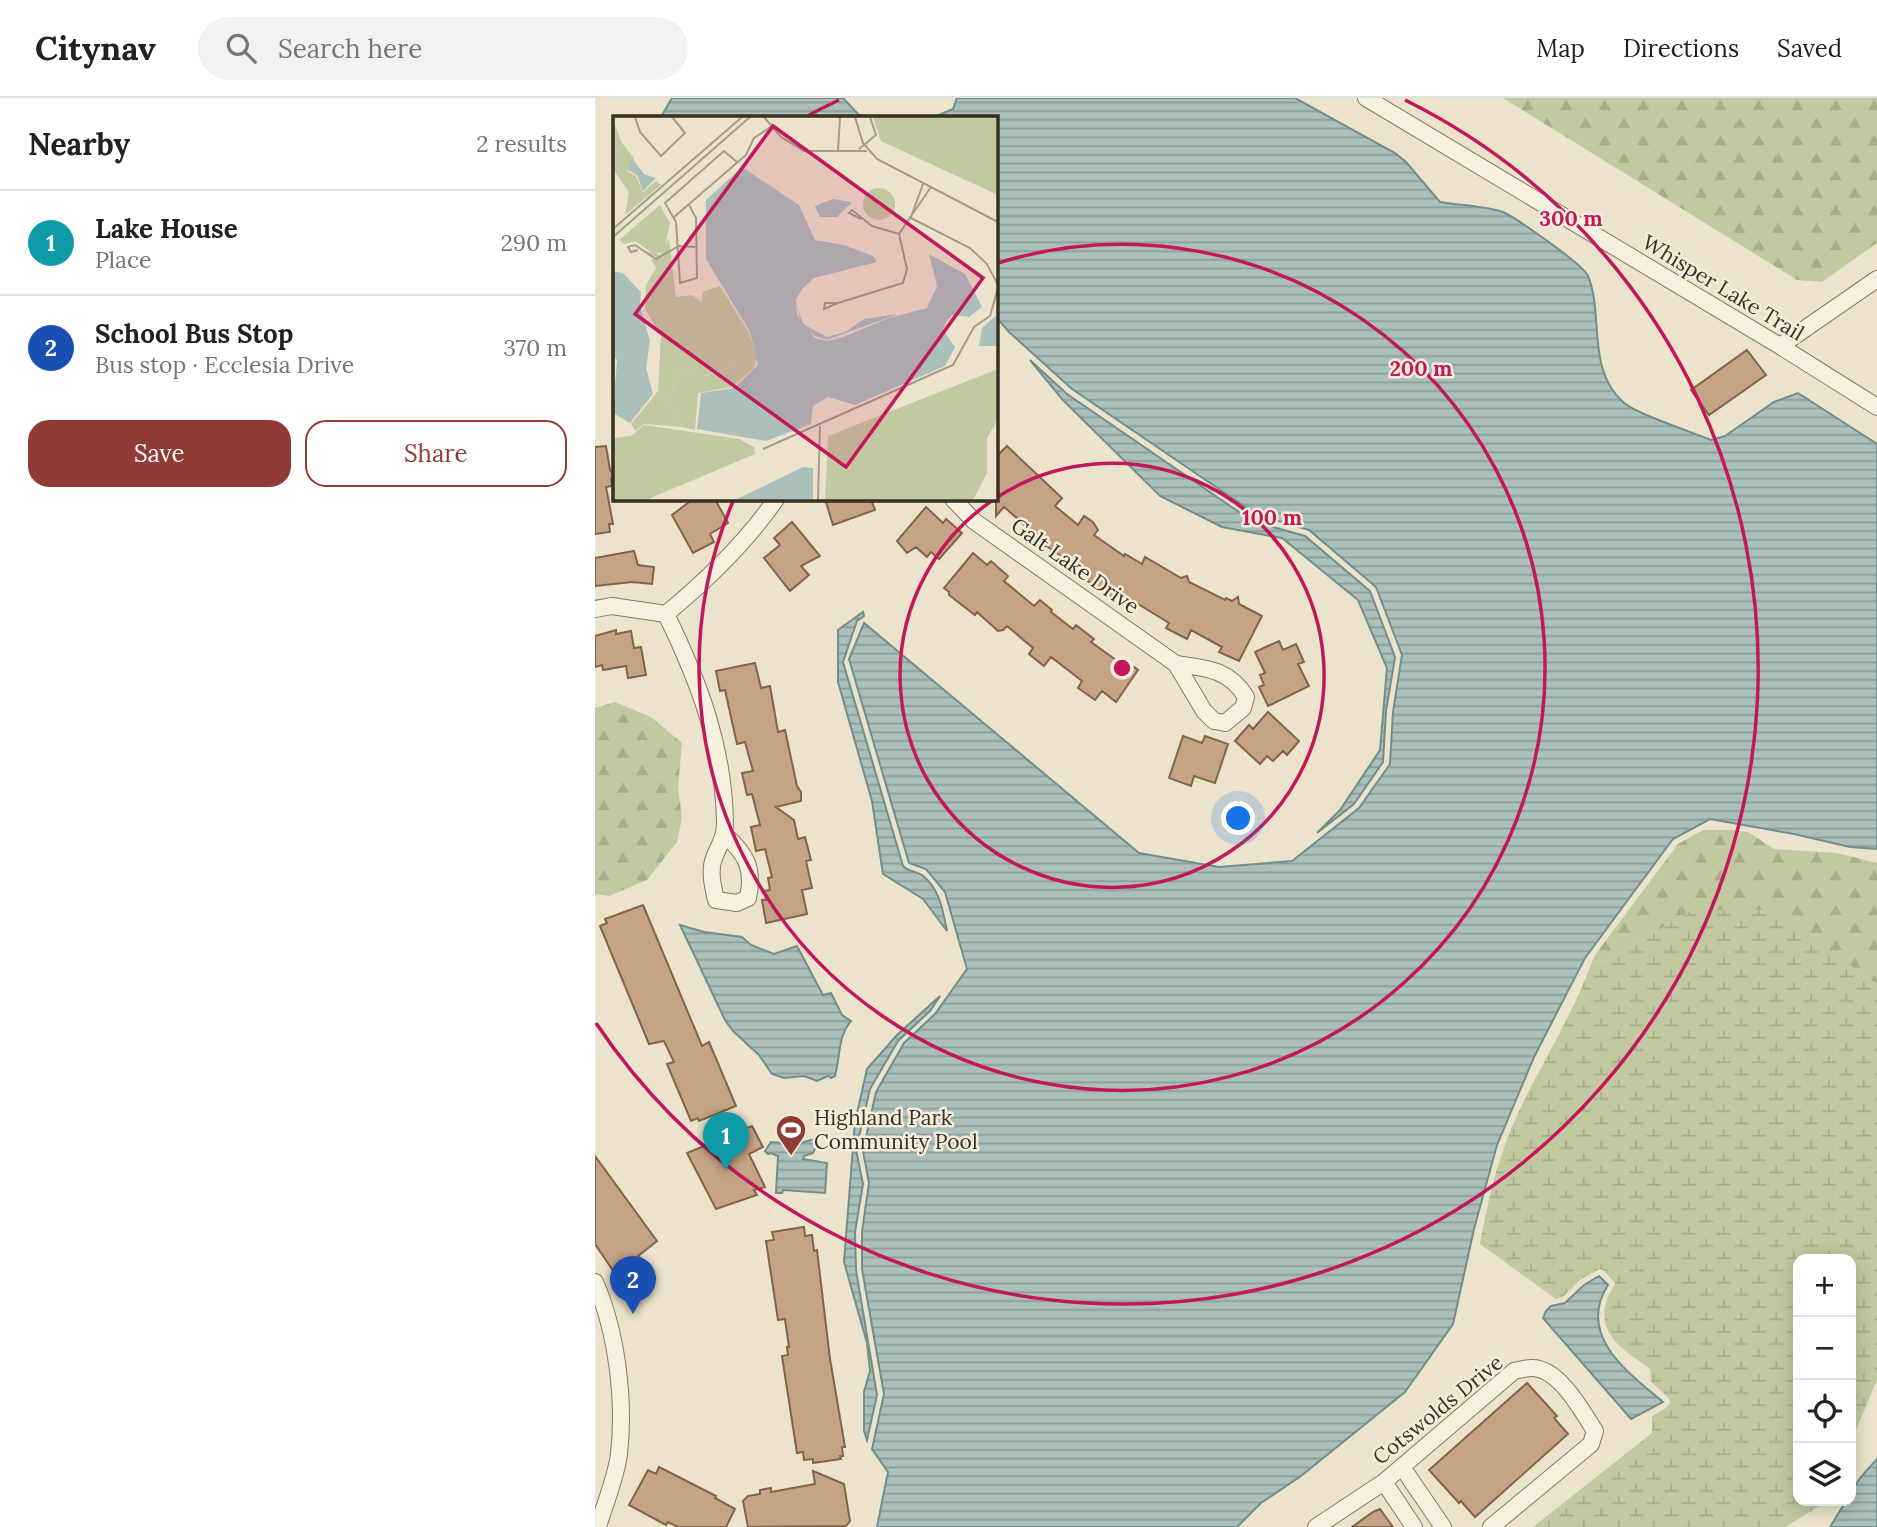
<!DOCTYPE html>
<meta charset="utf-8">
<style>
:root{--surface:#fff;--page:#f2f2f2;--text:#202124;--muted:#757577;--line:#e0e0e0;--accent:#903b36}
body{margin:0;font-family:Lora,serif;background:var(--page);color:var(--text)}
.controls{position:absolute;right:21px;bottom:21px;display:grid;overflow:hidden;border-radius:14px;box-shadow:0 4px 18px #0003}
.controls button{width:63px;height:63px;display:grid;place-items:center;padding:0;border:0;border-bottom:2px solid var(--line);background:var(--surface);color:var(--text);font:35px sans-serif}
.you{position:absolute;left:644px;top:721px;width:24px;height:24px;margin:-18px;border:5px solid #fff;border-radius:50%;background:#1a73e8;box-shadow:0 0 0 10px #1a73e833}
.badge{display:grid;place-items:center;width:46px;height:46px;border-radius:50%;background:var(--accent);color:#fff;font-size:23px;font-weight:700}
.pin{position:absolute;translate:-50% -58px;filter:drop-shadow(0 2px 4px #0008)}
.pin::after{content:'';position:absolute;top:37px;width:24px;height:21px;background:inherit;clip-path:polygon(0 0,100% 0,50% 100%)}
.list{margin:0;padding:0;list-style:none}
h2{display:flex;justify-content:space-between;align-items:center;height:91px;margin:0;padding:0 28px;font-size:30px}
h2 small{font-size:23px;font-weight:400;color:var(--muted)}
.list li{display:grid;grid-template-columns:46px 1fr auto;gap:21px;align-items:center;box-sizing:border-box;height:105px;padding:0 28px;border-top:2px solid var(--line)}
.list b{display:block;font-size:26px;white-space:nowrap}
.list p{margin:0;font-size:23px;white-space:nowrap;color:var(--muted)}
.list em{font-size:23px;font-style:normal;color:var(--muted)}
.actions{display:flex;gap:14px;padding:21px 28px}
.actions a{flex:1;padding:16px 0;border:2px solid var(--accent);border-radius:21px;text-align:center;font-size:24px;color:var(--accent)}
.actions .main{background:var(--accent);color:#fff}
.icon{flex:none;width:38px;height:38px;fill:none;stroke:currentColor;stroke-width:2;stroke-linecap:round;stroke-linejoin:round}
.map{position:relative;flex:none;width:1282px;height:1429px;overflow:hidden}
header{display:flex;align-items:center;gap:42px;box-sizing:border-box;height:98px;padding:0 35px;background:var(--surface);border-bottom:2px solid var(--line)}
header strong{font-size:33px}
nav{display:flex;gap:38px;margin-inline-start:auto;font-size:24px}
.search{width:490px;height:63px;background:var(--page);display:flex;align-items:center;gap:18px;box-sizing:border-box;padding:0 24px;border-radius:38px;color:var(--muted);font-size:26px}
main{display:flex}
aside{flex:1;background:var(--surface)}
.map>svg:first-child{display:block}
.forest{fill:url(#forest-firs)}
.wetland{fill:url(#wetland-marsh)}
.water{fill:url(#water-rules);stroke:#728e89;stroke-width:2}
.building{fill:#c5a385;stroke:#836349;stroke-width:2}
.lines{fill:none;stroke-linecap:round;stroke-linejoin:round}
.minor-casing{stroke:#877761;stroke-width:18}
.minor{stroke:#f6f0de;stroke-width:16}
.ring{fill:none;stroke:#c2185b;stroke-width:3.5}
.labels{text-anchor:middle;stroke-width:5;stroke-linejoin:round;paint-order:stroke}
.street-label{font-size:21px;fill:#392f23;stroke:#f3edda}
.poi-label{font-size:21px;fill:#392f23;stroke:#f3edda;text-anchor:start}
.inset-road{fill:none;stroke:#a49b88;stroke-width:2}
.view{fill:#c2185b;fill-opacity:0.15;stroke:#c2185b;stroke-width:3.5}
.inset-edge{fill:none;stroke:#392f23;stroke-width:3.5}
.centre{fill:#c2185b;stroke:#f3edda;stroke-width:3.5}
.ring-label{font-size:21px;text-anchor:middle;font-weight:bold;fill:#c2185b;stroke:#f3edda;stroke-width:5;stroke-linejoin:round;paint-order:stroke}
</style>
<header>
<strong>Citynav</strong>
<div class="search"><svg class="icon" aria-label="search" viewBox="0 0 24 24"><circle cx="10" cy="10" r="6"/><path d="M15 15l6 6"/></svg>Search here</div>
<nav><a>Map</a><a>Directions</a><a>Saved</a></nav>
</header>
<main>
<aside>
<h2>Nearby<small>2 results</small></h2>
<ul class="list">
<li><span class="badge" style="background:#0f9aa8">1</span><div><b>Lake House</b><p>Place</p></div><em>290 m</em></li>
<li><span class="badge" style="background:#1a4fb4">2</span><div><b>School Bus Stop</b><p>Bus stop · Ecclesia Drive</p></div><em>370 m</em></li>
</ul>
<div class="actions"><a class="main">Save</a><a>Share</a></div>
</aside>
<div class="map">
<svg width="1282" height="1429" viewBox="0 0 1282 1429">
<defs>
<pattern id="forest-firs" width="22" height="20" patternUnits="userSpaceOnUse" patternTransform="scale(1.75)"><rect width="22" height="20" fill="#c2c9a0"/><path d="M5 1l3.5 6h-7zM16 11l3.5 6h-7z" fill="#a7ad8a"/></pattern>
<pattern id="wetland-marsh" width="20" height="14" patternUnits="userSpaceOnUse" patternTransform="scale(1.75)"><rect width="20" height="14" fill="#c2c9a0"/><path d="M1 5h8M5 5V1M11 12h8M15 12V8" fill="none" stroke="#a7ad8a"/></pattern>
<pattern id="water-rules" width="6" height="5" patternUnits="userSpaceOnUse" patternTransform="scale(1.75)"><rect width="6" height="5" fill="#abc0bb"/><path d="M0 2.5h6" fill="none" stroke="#8c9c98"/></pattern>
</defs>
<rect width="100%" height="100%" fill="#ebe3cb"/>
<!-- forest -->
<path class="forest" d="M 908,0 L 1282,0 L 1282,145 L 1227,184 L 1202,182 Z
M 20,604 L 56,619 L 87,645 L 83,689 L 87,720 L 82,744 L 52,782 L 14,798 L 0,796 L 0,610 Z
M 1108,732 L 1137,732 L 1153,734 L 1179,751 L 1242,755 L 1282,765 L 1282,886 L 1248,863 L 1097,812 L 1014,862 L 997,864 L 1000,857 L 1083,746 Z"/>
<!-- wetland -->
<path class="wetland" d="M 1097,812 L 1176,812 L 1282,886 L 1282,1282 L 1256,1344 L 1256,1161 L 1203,1161 L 1203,1403 L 1231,1404 L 1190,1429 L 938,1429 L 1057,1335 L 1057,1318 L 1071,1310 L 1075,1305 L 1074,1300 L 1056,1284 L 1055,1271 C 1030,1252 1000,1238 1012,1201 C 1014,1195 1018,1191 1020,1185 L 1009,1173 L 1005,1171 L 985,1182 L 968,1199 L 961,1201 L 885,1146 C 893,1100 904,1055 924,1013 C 948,963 978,916 997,864 L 1014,862 Z"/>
<!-- water -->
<path class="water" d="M 77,0 L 248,0 L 264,17 L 279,19 L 66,19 Z
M 362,0 L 700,0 L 800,55 L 811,64 L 845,104 C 862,107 893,108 908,114 C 921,120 989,167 993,178 C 1009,216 991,271 1028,304 C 1041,316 1097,334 1116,342 L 1130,338 L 1179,304 L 1203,295 L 1282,346 L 1282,751 L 1255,749 L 1199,736 L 1115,721 L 1078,741 L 990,860 L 939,959 L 902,1047 L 879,1131 L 858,1226 L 810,1294 L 706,1378 L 666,1405 L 642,1429 L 282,1429 L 293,1374 L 277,1351 L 289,1296 L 267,1171 L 267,1134 L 274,1085 L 268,1053 L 281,994 L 309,945 L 340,916 L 372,871 L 350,794 L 331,771 L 314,765 L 254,561 L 269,525 L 544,755 L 624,769 L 697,763 L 764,710 L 795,666 L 798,614 L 807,557 L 781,489 L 714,432 L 662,417 L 477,291 L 414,234 L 401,219 L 401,19 L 339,19 L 358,11 Z
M 435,262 L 472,296 L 657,423 L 710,438 L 775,493 L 800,559 L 791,613 L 788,664 L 759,706 L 722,735 L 745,712 L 785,652 L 792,570 L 763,502 L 687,440 L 627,429 L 565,398 L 467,301 Z
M 268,514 L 269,518 L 262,523 L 248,564 L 308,768 C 313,774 321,773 327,777 C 345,791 348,813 352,833 L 328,801 L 288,776 L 277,703 L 243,584 L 243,532 Z
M 85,827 L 109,834 L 147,839 L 156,847 L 179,856 L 202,848 L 228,897 L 236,895 L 247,917 L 256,923 C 243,937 245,960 240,978 L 236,980 L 233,978 L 222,983 L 209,978 L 189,980 L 177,976 L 164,957 L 138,933 L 130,922 Z
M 345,898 L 335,913 L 303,943 L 275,991 L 261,1052 L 268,1086 L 260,1134 L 261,1172 L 282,1297 L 272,1342 L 269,1333 L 269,1294 L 275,1273 L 272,1245 L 249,1164 L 260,1024 L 272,971 L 302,937 Z
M 192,1022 L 200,1023 L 205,1027 L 202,1046 L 220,1041 L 224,1048 L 221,1049 L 218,1055 L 209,1058 L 208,1061 L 232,1065 L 230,1095 L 188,1092 L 187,1095 L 181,1095 L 183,1058 L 176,1055 L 173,1056 L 170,1053 L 176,1044 L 189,1045 L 188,1030 Z
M 1004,1178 L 1013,1187 C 981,1237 1033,1275 1068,1304 L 1036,1321 L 948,1220 L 951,1213 L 956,1208 L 970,1205 L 989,1187 Z
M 1282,1361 L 1282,1429 L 1235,1429 L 1251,1403 L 1256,1403 C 1256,1386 1272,1373 1282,1361 Z"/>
<!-- building -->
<path class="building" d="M 1152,252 L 1171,277 L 1114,317 L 1096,292 Z
M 11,348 L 15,372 L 19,376 L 16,381 L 17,388 L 11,389 L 18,426 L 14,426 L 15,434 L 0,436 L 0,349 Z
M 412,348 L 467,400 L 460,408 L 483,427 L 489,418 L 498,424 L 503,432 L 499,437 L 529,458 L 530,456 L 547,466 L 550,459 L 586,480 L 592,478 L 594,484 L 630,502 L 631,500 L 637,503 L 643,499 L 644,506 L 667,518 L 644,563 L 624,554 L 627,549 L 596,532 L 592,541 L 571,530 L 574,525 L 530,498 L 526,505 L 507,493 L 478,473 L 481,469 L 450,447 L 447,450 L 428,434 L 432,429 L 409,409 L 401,418 L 401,359 Z
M 98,401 L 120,401 L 133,425 L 115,436 L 119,444 L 98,455 L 77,417 Z
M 230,401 L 276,401 L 280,412 L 238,427 Z
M 331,409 L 348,425 L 351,421 L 367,435 L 344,461 L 336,454 L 332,459 L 321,449 L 312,455 L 302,443 Z
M 197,424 L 225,458 L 206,468 L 214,477 L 195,493 L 169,460 L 185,447 L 179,440 Z
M 39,453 L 43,467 L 59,469 L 57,486 L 37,484 L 0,488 L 0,460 Z
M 378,455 L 392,467 L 396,463 L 413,478 L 409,483 L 439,508 L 445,502 L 457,512 L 456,514 L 478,531 L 481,527 L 499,541 L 496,544 L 521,562 L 531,563 L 543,572 L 521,604 L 507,593 L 500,602 L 483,590 L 487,583 L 456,559 L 449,568 L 434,556 L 438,550 L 412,528 L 408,532 L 403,533 L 382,514 L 380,517 L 354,497 L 354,494 L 349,490 Z
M 21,532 L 21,536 L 36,533 L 39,550 L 46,549 L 51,577 L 33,580 L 31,568 L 8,572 L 7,567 L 0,569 L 0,538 Z
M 684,543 L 688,552 L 701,546 L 709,564 L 703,566 L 714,588 L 673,608 L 664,589 L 669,587 L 665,577 L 670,575 L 660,554 Z
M 160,565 L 166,590 L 175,588 L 183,634 L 190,632 L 202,688 L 206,694 L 206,703 L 181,709 L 199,722 L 203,741 L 210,739 L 216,762 L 211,763 L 217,790 L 207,792 L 212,816 L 171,825 L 167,802 L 171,802 L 169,793 L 175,792 L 173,780 L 177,779 L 170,751 L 161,753 L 156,729 L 165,727 L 157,696 L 152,697 L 147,675 L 158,673 L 150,644 L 142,646 L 130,592 L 125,593 L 121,573 Z
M 673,614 L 704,643 L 692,657 L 688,653 L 678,663 L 672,658 L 665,666 L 640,643 L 654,627 L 658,631 Z
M 588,638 L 607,645 L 610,638 L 633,646 L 620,685 L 599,678 L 596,688 L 574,680 Z
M 48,807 L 107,948 L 114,944 L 141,1008 L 104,1023 L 103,1020 L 96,1023 L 72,966 L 79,964 L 69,943 L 54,946 L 5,828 L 12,825 L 10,821 Z
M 157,1028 L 168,1049 L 154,1056 L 170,1089 L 159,1092 L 162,1097 L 121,1111 L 92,1055 Z
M 0,1058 L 62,1143 L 43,1158 L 45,1160 L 21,1177 L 0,1146 Z
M 209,1129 L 210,1138 L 217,1137 L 219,1153 L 222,1152 L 235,1261 L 250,1349 L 247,1349 L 248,1358 L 245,1358 L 246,1361 L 218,1365 L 218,1361 L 209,1362 L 208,1354 L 202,1355 L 187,1258 L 193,1257 L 192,1249 L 194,1249 L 190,1221 L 183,1222 L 171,1143 L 179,1142 L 177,1134 Z
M 932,1285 L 962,1318 L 959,1320 L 973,1336 L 880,1419 L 866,1403 L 864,1405 L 834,1372 Z
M 64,1369 L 121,1398 L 120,1400 L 140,1411 L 131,1429 L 83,1429 L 73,1424 L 71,1427 L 34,1407 L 53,1372 L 61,1376 Z
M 218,1373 L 249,1386 L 255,1423 L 251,1428 L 153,1429 L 148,1403 L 153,1398 L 165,1396 L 165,1392 L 176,1390 L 176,1394 L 220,1386 Z
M 785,1411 L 798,1429 L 757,1429 L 778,1414 Z"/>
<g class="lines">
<!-- minor casing -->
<g class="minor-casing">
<path id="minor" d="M 771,0 L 1185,248 L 1282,309
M 1185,248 L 1282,181
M 358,401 L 379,423 L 581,566 L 609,613 L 619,623 L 630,625 L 648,610 L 651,599 C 634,571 611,570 581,566
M 0,511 L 17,508 L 71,516 C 112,482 151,445 181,401
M 71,516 C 104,584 129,649 130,725 C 130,740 124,747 119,760 C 114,773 118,789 121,802 L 142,805 L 153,800 C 159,771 152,757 130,737
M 0,1184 C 22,1234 30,1302 24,1356 C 21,1380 10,1405 3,1429
M 807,1369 L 848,1429
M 789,1384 L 819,1429
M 721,1429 L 789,1384 L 919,1273 C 925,1272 931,1270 937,1270 C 964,1270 987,1313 1000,1333 L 996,1346 L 896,1429"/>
</g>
<!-- minor -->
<use href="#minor" class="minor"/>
</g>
<!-- distance rings -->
<g class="ring">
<path d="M401 400A212 212 0 1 1 398 402"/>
<path d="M403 165A423 423 0 1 1 139 401"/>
<path d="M214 17A635 635 0 0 1 244 2M810 2A635 635 0 1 1 1 925"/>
</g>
<!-- icons -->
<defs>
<g id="stadium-pin" transform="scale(1.575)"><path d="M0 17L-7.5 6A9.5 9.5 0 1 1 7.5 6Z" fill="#903b36" stroke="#f3edda"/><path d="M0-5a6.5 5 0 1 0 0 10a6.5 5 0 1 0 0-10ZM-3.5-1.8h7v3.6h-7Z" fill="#fff"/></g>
</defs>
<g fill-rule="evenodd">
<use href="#stadium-pin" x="196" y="1032"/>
</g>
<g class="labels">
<!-- street labels -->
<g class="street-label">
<text transform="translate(1128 190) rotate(31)" y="7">Whisper Lake Trail</text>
<text transform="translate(480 468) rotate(35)" y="7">Galt Lake Drive</text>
<text transform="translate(843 1312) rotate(-39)" y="7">Cotswolds Drive</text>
</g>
<!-- poi labels -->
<g class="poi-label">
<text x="219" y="1027">Highland Park<tspan x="219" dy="24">Community Pool</tspan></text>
</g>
</g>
<!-- overview -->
<g transform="translate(18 18)">
<rect width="385" height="385" fill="#ebe3cb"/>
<path d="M250 88a16 16 0 1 1 32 0a16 16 0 1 1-32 0ZM 47,89 L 57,107 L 51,136 L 41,138 L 22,125 L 11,128 L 6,124 ZM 136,217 L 144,242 L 141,252 L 119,271 L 85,277 L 82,314 L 69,311 L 57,286 L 64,256 L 75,252 L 92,260 L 125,249 L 133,237 ZM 385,253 L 385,303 L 374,322 L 374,357 L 360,384 L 212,384 L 215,320 ZM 31,309 L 126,323 L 141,331 L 142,338 L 33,384 L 0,384 L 0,322 L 18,320 Z" fill="#c2c9a0"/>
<path d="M 0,4 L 9,27 L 21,42 L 14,55 L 23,60 L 30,76 L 43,65 L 48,69 L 12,99 L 16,76 L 0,53 ZM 56,122 L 63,181 L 79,179 L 89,186 L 90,176 L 107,170 L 136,217 L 133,237 L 125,249 L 91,260 L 75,252 L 64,256 L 57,286 L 69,311 L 31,308 L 22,315 L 18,308 L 45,275 L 48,220 L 32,193 L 33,169 L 43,152 L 38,144 L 43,141 L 33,135 L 47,139 Z" fill="#c2c9a0"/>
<path d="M 260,1 L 385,1 L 385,79 L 268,25 Z" fill="#c2c9a0"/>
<path d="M 19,42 L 31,58 L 43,62 L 30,75 L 24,59 L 15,54 ZM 129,51 L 186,89 L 202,124 L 231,129 L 260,140 L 264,146 L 201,162 L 190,172 L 183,183 L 184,199 L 202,222 L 214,225 L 230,221 L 276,202 L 314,192 L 324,170 L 316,138 L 352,158 L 369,191 L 356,201 L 339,199 L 333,206 L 330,214 L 342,231 L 332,250 L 242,289 L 215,281 L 200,290 L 198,308 L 153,325 L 84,313 L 88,277 L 121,272 L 145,249 L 137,216 L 93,143 L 93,84 ZM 220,83 L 239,86 L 224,101 L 207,101 L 202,90 ZM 0,155 L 10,157 L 28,176 L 27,190 L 37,225 L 33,252 L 40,278 L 17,307 L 0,297 L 4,244 L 0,240 ZM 184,190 L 190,208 L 214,221 L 232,216 L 251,203 L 285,198 L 214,224 L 202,220 L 188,207 ZM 385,198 L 385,230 L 366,230 L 369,212 ZM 190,351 L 200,352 L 200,384 L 122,384 Z" fill="#abc0bb"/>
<path class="inset-road" d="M 22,1 L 27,16 L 48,40 L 72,17 L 59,1M 151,1 L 168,21 L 191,35 L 254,35M 242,1 L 250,27 L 264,43 L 385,106M 246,33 L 263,19 L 257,1M 225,34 L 227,1M 76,89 L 83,102 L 84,162 L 67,167 L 63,106 L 52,87 L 111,35 L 124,46M 61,101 L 133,39 L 141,22 L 159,10M 298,101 L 310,68M 298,102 L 357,132 L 374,148 L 385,169M 248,103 L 236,97 L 239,94 L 259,110 L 286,118M 0,113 L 129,1M 0,121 L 137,1M 25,134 L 18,136 L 15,131 L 22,129 L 43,143 L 66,130 L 82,131M 225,187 L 211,193 L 212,187 L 225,187 L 290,167 L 294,153 L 286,118 L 318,71M 150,333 L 340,249 L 361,211 L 377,200 L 385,172M 205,384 L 207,310"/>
<path class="view" d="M 160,10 L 370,162 L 233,351 L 22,198 Z"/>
<rect width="385" height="385" class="inset-edge"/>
</g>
<circle cx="527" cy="570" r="10" class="centre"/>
<g class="ring-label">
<text x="976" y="128">300 m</text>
<text x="826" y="278">200 m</text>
<text x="677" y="427">100 m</text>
</g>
</svg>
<div class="controls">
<button>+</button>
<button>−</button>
<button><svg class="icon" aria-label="locate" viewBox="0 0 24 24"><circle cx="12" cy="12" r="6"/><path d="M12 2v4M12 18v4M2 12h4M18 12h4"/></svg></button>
<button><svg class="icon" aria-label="layers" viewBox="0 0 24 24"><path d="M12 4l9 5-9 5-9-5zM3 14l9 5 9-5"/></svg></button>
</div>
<div class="you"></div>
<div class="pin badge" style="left:131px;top:1072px;background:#0f9aa8">1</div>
<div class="pin badge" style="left:38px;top:1216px;background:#1a4fb4">2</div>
</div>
</main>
